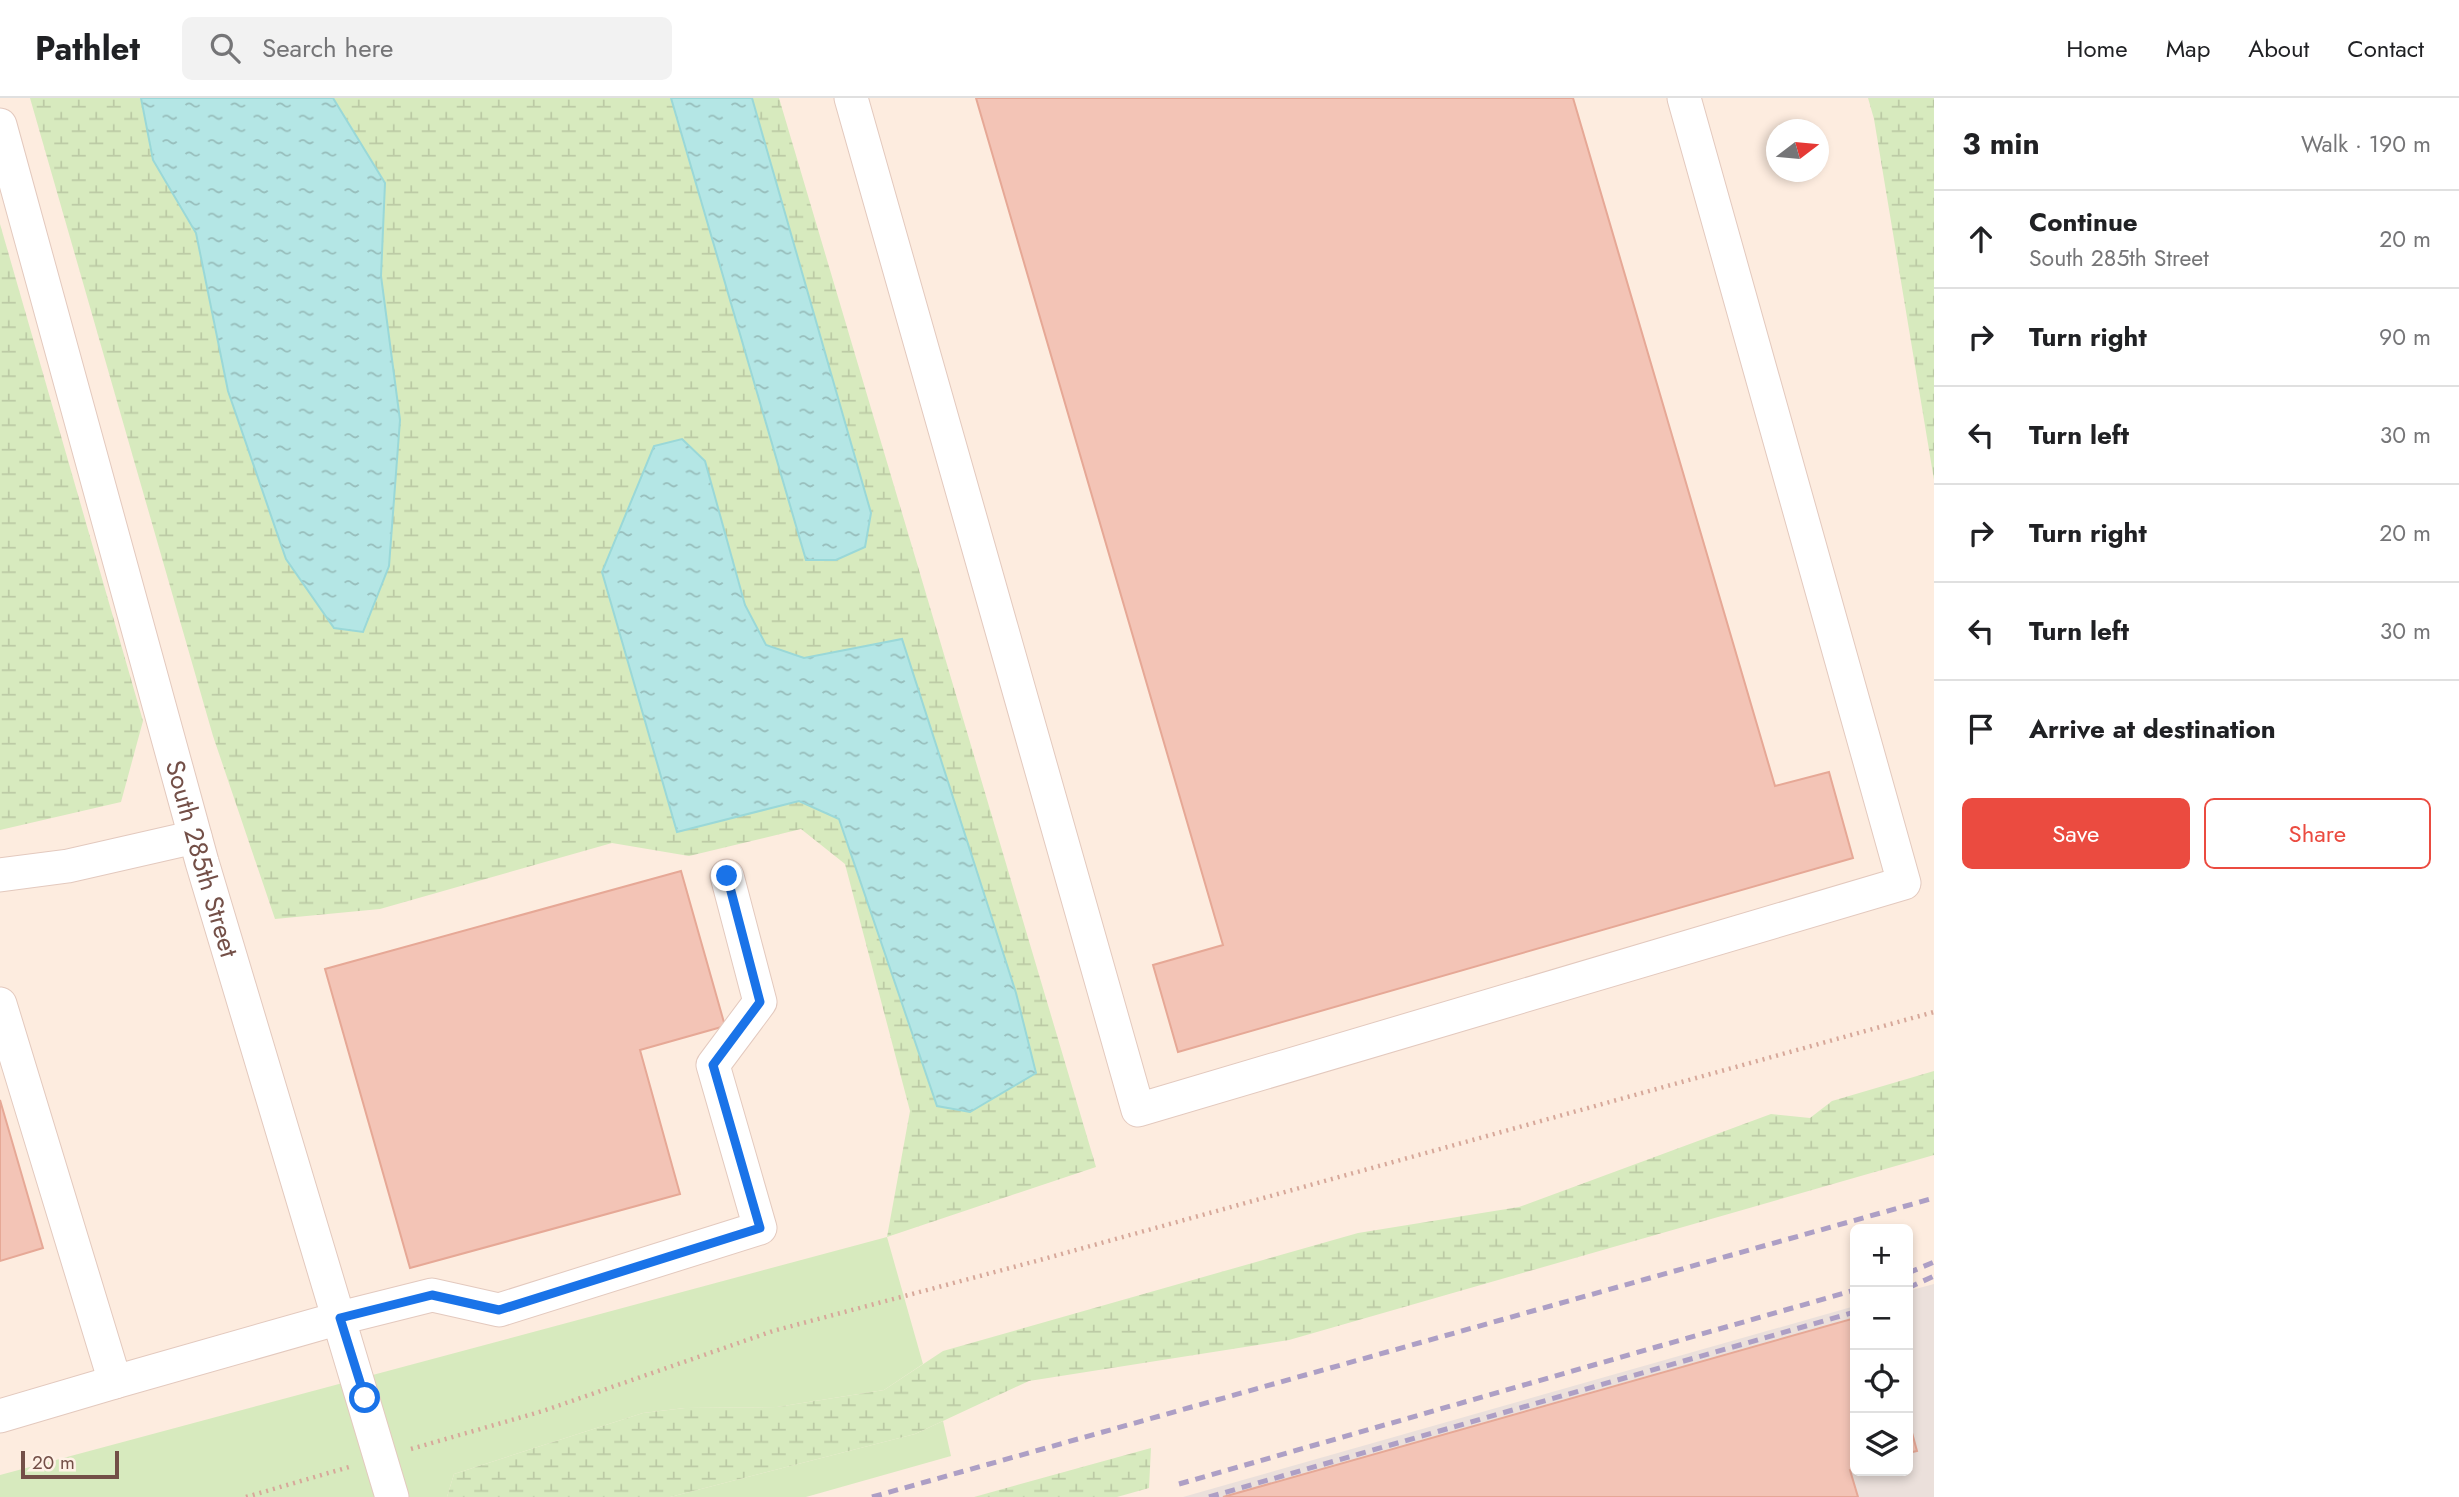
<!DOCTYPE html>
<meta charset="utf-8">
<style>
:root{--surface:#fff;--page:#f2f2f2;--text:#202124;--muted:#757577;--line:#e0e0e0;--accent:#eb4b40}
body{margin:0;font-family:Jost,sans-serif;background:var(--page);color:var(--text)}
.controls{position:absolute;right:21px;bottom:21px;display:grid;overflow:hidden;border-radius:10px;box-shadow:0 4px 10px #0003}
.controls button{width:63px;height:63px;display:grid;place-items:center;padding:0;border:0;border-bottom:2px solid var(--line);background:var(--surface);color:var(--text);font:35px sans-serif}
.compass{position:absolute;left:1766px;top:21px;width:63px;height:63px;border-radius:50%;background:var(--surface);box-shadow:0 4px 10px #0003;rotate:74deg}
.scale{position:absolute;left:21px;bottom:18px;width:98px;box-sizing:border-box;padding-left:7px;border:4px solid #734f47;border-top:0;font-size:19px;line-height:24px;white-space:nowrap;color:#734f47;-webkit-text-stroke:5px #fff1e6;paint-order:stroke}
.stop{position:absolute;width:21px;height:21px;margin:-16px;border:5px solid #1a73e8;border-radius:50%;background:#fff}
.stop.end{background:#1a73e8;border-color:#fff;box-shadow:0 2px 7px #0008}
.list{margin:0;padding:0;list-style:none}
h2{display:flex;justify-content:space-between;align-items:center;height:91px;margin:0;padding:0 28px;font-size:30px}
h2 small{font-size:23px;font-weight:400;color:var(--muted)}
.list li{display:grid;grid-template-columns:46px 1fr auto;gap:21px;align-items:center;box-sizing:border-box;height:98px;padding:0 28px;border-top:2px solid var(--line)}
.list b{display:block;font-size:26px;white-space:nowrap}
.list p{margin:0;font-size:23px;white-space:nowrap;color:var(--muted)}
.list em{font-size:23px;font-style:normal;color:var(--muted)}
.actions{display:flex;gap:14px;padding:21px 28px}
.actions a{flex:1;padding:16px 0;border:2px solid var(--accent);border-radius:10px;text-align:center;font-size:24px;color:var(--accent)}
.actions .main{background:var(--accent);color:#fff}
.icon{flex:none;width:38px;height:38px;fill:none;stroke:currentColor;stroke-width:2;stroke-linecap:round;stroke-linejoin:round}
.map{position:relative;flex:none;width:1934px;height:1399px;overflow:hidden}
header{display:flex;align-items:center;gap:42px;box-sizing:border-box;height:98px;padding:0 35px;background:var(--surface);border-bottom:2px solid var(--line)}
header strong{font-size:33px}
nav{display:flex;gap:38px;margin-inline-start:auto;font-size:24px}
.search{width:490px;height:63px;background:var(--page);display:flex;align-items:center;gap:18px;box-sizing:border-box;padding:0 24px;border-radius:10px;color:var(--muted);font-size:26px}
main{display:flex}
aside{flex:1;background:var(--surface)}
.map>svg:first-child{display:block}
.industrial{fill:#ebe0db}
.green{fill:#d7eabe}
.wetland{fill:url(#wetland-marsh);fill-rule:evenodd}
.water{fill:url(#water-ripples);stroke:#9ad8d8;stroke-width:2}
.building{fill:#f3c4b6;stroke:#e6a896;stroke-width:2}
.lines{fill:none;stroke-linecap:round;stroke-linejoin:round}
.minor-casing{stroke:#e3c9be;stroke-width:35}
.path{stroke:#d7a89a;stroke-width:4.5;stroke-dasharray:2 5;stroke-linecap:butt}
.minor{stroke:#fff;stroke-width:33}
.rail{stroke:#ad9fc5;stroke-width:5;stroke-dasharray:10 7;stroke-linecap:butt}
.route{stroke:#1a73e8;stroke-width:9}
.labels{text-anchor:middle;stroke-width:7;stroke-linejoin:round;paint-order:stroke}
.street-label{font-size:26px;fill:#734f47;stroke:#fff1e6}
</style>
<header>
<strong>Pathlet</strong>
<div class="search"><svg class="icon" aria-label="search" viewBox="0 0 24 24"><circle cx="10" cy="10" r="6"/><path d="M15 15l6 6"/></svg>Search here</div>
<nav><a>Home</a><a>Map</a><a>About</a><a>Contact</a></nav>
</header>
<main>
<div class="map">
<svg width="1934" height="1399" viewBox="0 0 1934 1399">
<defs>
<pattern id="wetland-marsh" width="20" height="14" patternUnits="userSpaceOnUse" patternTransform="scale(1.75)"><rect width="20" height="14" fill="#d7eabe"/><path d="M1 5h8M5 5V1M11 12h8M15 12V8" fill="none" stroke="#bccaa5"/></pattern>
<pattern id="water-ripples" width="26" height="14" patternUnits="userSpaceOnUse" patternTransform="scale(1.75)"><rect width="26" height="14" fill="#b4e6e5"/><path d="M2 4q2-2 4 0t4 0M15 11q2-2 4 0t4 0" fill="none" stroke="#97bdbb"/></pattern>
</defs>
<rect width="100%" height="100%" fill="#fdecdf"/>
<!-- industrial -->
<path class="industrial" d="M 1934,1186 L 1934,1399 L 1183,1399 L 1855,1208 L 1855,1373 L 1908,1373 L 1908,1193 Z"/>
<!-- green -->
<path class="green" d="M 887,1139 L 923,1266 L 884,1292 L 777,1309 L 685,1310 L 643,1315 L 454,1376 L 447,1399 L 0,1399 L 0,1377 Z
M 943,1323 L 951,1358 L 806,1399 L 670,1399 L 915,1336 Z"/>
<!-- wetland -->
<path class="wetland" d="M 30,0 L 141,0 L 153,62 L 196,135 L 228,293 L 286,461 L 363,534 L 389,468 L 400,322 L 381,178 L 384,85 L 333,0 L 671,0 L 806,461 L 870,415 L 752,0 L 779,0 L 1096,1069 L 887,1139 L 910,1013 L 845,766 L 801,731 L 689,758 L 612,745 L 380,811 L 275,821 L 213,638 ZM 705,363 L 745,507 L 766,547 L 804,560 L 902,541 L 937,1008 L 839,721 L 799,703 L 676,734 Z
M 1868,0 L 1934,0 L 1934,382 L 1874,21 Z
M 0,126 L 143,623 L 121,704 L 0,732 Z
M 1934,973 L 1934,1057 L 1289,1242 L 1029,1283 L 915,1336 L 670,1399 L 447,1399 L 454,1376 L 643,1315 L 685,1310 L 777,1309 L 884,1292 L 943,1253 L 1358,1135 L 1519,1109 L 1771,1016 L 1810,1020 L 1832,1003 Z
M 1151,1350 L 1149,1390 L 1117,1399 L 974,1399 Z"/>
<!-- water -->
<path class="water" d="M 141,0 L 333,0 L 385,85 L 381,178 L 400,322 L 389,468 L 363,534 L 334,530 L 286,461 L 228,293 L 196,135 L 153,62 Z
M 671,0 L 752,0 L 871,415 L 865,449 L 836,462 L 806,462 Z
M 682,341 L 705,363 L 745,507 L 766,547 L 804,560 L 902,541 L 1016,895 L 1036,975 L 970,1014 L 937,1008 L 839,721 L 799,703 L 677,734 L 602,474 L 654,348 Z"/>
<!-- building -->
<path class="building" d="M 976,0 L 1573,0 L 1775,688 L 1829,674 L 1853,760 L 1178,954 L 1153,867 L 1223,847 Z
M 681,773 L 725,928 L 640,952 L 680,1096 L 410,1170 L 325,871 Z
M 0,1002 L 43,1150 L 0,1163 Z
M 1855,1220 L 1855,1370 L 1850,1372 L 1858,1399 L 1223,1399 Z
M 1908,1320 L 1917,1353 L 1908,1355 Z"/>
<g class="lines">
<!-- minor casing -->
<g class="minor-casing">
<g id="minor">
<path d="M 851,0 L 1138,1012 L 1904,785 L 1684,0"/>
<path id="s1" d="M 0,27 L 202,764 L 392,1399"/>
<path d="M 0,777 L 68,768 L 195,739"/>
<path d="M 0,906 L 115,1284 L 340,1220 L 432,1197 L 499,1212 L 760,1130 L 713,967 L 760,904 L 727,778"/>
<path d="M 0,1318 L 115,1284"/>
</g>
</g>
<!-- path -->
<path class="path" d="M 411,1351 L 543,1313 L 773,1233 L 1040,1162 L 1934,914
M 246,1399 L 349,1369"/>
<!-- minor -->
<use href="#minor" class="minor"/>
<!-- rail -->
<path class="rail" d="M 1908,1175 L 1934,1164
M 1908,1190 L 1934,1178
M 1179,1386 L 1855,1192
M 872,1399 L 1934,1100
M 1209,1399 L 1855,1214"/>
</g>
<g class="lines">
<!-- route -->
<path class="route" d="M 365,1300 L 340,1220 L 432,1197 L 499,1212 L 760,1130 L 713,967 L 760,904 L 727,778"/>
</g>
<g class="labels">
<!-- street labels -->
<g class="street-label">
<text dy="9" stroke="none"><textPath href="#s1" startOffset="761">South 285th Street</textPath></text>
</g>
</g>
</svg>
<div class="controls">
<button>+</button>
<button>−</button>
<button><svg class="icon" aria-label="locate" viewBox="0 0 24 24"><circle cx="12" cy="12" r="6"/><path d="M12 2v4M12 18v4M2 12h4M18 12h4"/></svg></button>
<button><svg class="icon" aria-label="layers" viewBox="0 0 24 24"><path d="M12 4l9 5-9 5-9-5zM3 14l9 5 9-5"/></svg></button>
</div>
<svg class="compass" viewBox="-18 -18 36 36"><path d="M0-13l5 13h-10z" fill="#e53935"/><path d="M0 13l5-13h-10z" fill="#757577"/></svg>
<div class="scale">20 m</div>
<div class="stop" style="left:365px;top:1300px"></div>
<div class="stop end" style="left:727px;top:778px"></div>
</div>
<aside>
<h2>3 min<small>Walk · 190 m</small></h2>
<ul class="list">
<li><svg class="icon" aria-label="ahead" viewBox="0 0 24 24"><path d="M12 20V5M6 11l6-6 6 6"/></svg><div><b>Continue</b><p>South 285th Street</p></div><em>20 m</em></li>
<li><svg class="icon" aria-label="right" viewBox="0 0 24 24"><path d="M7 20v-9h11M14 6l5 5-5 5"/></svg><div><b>Turn right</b></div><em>90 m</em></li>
<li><svg class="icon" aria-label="left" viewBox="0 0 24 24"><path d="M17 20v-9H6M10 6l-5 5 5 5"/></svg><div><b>Turn left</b></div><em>30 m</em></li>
<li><svg class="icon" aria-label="right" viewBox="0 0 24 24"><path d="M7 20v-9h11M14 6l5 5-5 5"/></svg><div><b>Turn right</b></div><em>20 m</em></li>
<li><svg class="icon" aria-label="left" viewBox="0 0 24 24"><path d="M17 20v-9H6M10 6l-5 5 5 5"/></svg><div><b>Turn left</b></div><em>30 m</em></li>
<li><svg class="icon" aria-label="arrive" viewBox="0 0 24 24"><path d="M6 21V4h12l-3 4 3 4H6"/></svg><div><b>Arrive at destination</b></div></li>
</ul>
<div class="actions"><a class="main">Save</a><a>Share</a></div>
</aside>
</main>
